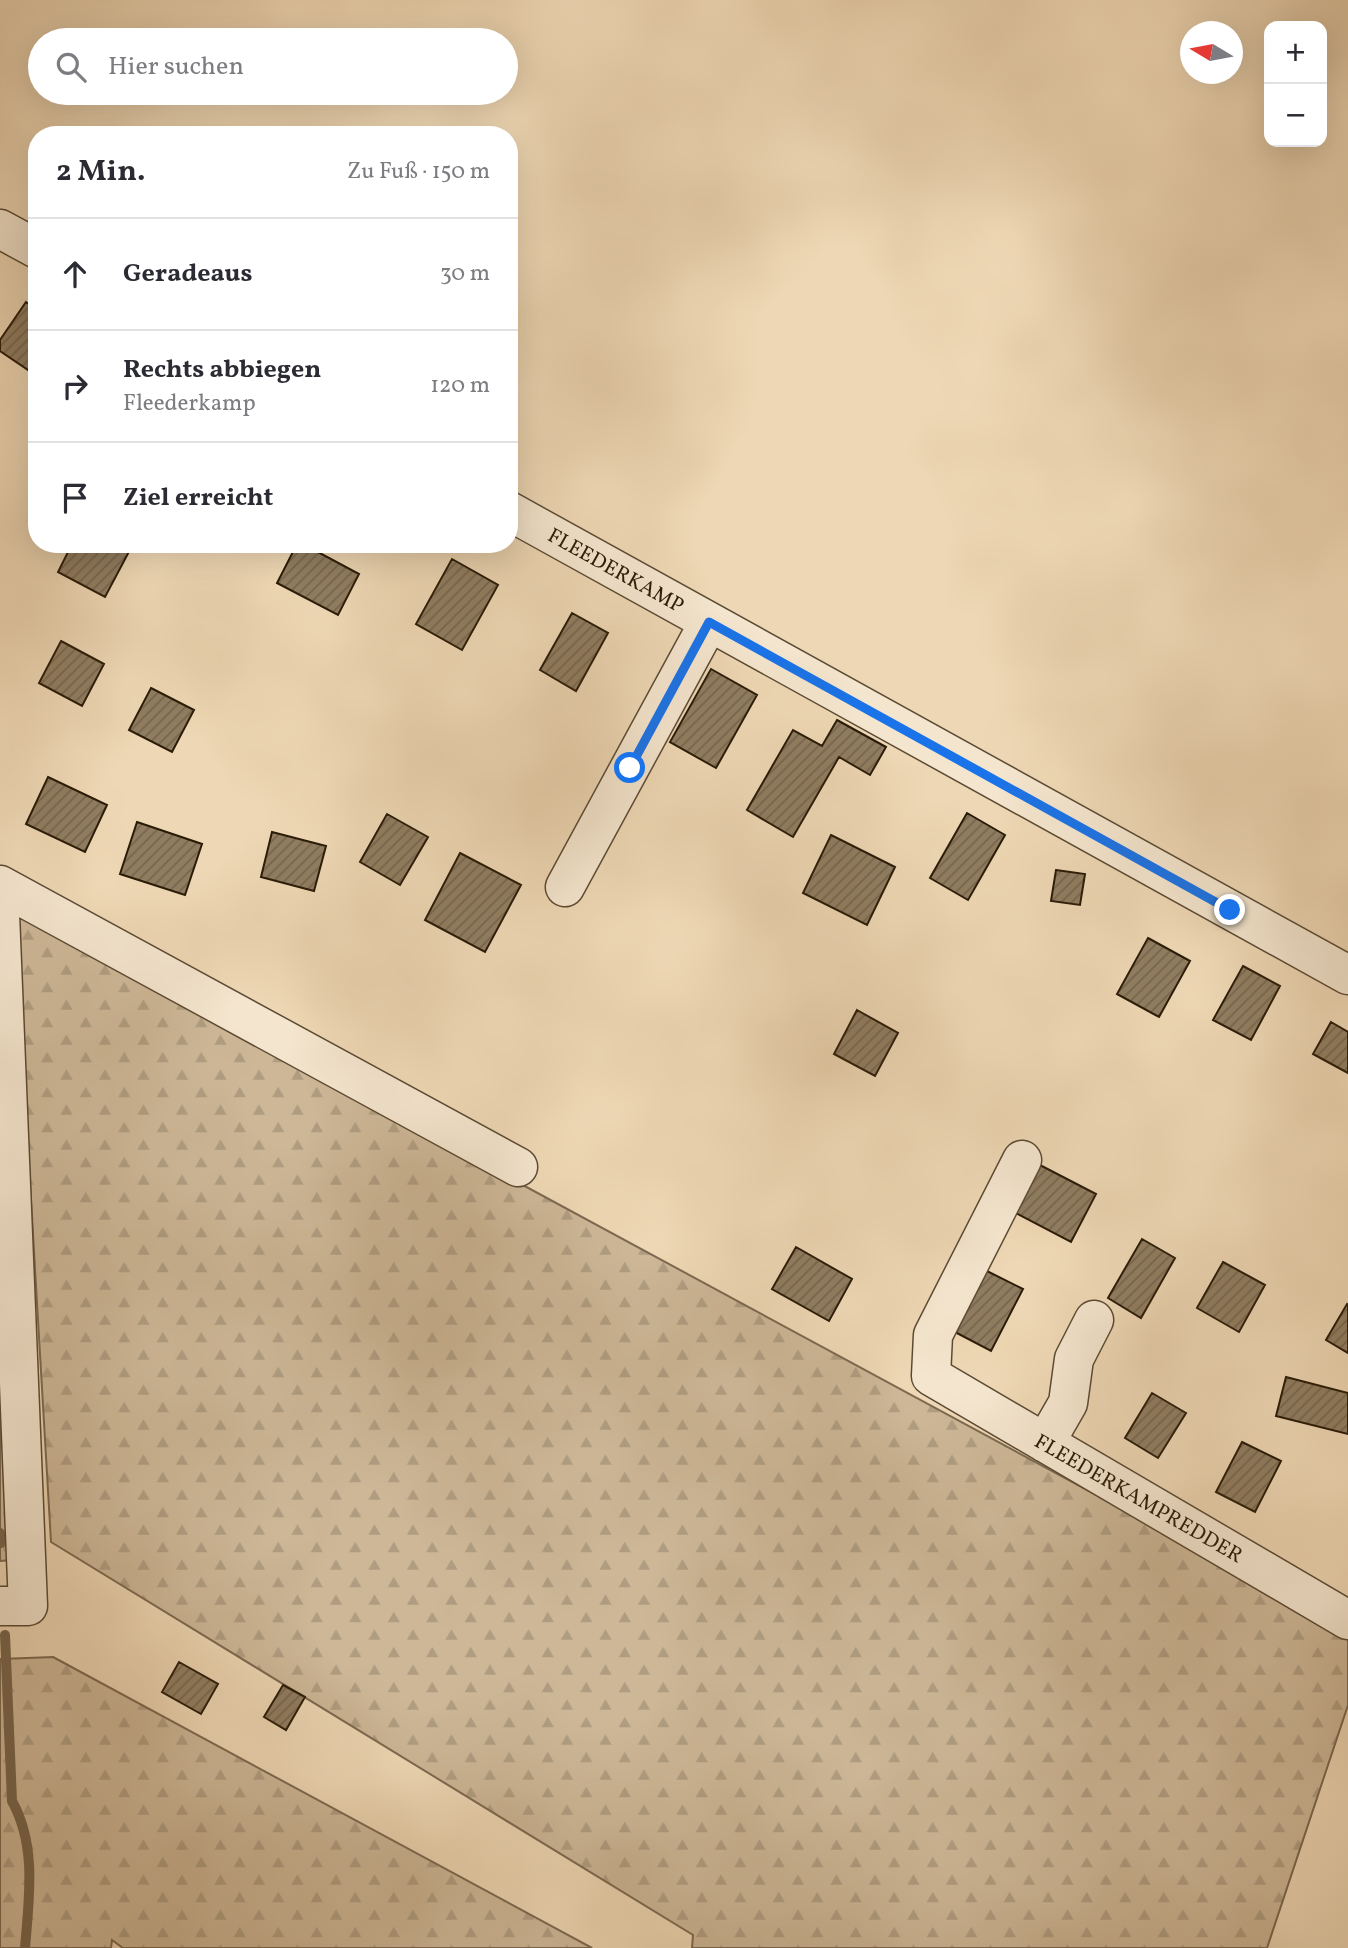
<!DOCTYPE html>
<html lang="de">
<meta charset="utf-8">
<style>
:root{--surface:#fff;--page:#f2f2f3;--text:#2b2b33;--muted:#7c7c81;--line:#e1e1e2}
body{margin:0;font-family:Vollkorn,serif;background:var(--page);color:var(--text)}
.controls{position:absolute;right:21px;top:21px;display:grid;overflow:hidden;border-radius:14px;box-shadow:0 7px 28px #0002}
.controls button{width:63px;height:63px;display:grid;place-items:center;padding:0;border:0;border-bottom:2px solid var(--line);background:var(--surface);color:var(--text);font:35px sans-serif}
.compass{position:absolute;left:1180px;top:21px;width:63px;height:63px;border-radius:50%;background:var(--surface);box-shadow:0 7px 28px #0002;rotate:280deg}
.stop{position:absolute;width:21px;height:21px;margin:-16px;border:5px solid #1a73e8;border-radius:50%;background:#fff}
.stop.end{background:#1a73e8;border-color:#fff;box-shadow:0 2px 7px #0008}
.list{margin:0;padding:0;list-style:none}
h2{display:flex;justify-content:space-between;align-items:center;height:91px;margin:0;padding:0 28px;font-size:30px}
h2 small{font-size:23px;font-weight:400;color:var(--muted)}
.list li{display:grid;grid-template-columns:46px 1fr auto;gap:21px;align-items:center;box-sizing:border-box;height:112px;padding:0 28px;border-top:2px solid var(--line)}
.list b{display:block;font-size:26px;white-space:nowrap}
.list p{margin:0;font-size:23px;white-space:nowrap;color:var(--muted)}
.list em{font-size:23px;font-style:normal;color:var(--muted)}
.icon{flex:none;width:38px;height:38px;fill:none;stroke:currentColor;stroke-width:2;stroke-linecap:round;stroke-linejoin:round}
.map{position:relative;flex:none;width:1348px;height:1948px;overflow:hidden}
.search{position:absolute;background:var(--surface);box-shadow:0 7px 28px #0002;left:28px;top:28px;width:490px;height:77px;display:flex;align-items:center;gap:18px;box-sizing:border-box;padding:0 24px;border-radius:38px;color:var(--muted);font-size:26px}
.panel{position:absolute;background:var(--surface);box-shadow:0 7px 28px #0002;left:28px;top:126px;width:490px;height:427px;border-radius:28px}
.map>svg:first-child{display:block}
.grass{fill:url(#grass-tufts);stroke:#7c6950;stroke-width:2}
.forest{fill:url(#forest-firs);stroke:#7c6950;stroke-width:2}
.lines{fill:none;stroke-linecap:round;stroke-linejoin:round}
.stream{stroke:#77654c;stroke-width:10}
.building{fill:url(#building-hatch);stroke:#2a1b08;stroke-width:2}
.minor-casing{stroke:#5b4a33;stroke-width:41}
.minor{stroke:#f4e5ce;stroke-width:38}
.route{stroke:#1a73e8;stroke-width:9}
.labels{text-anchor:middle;stroke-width:6;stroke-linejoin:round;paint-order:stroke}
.street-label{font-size:21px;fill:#2a1b08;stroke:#f4e5ce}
</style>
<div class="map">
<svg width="1348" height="1948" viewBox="0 0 1348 1948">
<defs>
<pattern id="grass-tufts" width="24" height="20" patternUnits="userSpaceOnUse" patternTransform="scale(1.75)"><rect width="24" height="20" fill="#cdb797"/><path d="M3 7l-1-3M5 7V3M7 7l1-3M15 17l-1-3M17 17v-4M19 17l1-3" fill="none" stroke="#b09d81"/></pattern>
<pattern id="forest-firs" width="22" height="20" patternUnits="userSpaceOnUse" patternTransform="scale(1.75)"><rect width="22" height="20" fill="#cdb797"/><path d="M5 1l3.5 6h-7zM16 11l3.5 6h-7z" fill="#b09d81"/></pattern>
<pattern id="building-hatch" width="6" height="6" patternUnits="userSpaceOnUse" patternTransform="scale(1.75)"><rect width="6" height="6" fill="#907d61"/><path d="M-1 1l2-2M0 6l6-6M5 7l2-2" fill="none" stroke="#76664e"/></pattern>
</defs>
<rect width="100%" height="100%" fill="#eed7b4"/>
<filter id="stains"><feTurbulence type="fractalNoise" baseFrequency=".00286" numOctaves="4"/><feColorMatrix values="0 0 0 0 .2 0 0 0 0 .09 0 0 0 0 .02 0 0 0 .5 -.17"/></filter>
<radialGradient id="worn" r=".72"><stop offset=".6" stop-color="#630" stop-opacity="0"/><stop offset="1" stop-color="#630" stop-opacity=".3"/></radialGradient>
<!-- grass -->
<path class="grass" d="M 0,1342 L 12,1560 L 0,1561 Z"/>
<!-- forest -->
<path class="forest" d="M 14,910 L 1348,1631 L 1348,1705 L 1267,1948 L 692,1948 L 693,1935 L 51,1542 Z
M 53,1657 L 592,1948 L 123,1948 L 112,1940 L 111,1948 L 0,1948 L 0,1659 Z"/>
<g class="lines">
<!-- stream -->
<path class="stream" d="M 0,1533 L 1,1543
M 5,1635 L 12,1801 C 37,1846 29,1898 25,1948"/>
</g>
<!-- building -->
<path class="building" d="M 26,302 L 37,310 L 37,376 L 0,351 L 0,340 Z
M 72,544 L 133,544 L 105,597 L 58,572 Z
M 297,544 L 303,544 L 359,574 L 338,615 L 277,583 Z
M 452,559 L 498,585 L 462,650 L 416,624 Z
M 572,613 L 608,633 L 576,691 L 540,670 Z
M 61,641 L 104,664 L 82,706 L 39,683 Z
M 711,669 L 757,695 L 716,768 L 670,742 Z
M 151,688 L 194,710 L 172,752 L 129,730 Z
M 837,720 L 886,747 L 870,775 L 839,757 L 793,837 L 747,810 L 793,730 L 822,746 Z
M 48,777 L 107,805 L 85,852 L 26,824 Z
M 967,813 L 1005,835 L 968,900 L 930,878 Z
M 387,814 L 428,837 L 400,885 L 360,862 Z
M 137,822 L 202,844 L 185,895 L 120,874 Z
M 272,832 L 326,846 L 314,891 L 261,877 Z
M 831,835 L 895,867 L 867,925 L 803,893 Z
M 460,853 L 521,885 L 485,952 L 425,920 Z
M 1056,870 L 1085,874 L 1080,905 L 1051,901 Z
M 1148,938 L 1190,961 L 1159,1017 L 1117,994 Z
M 1243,966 L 1280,986 L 1251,1040 L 1213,1020 Z
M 857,1010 L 898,1033 L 875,1076 L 834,1054 Z
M 1331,1022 L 1348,1032 L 1348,1073 L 1313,1054 Z
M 1036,1163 L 1096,1194 L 1071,1242 L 1012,1211 Z
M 1142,1239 L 1175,1258 L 1141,1318 L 1108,1298 Z
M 796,1247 L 852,1279 L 829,1321 L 772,1289 Z
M 1223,1262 L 1265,1285 L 1239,1332 L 1197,1308 Z
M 985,1270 L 1023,1289 L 991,1351 L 953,1331 Z
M 1347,1304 L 1348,1305 L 1348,1353 L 1326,1340 Z
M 1286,1377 L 1348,1393 L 1348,1434 L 1276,1416 Z
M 1152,1393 L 1186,1413 L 1158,1458 L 1125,1438 Z
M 1242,1442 L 1281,1461 L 1255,1512 L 1216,1492 Z
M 179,1662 L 218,1684 L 201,1714 L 162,1692 Z
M 283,1685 L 305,1697 L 286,1730 L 264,1717 Z"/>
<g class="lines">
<!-- minor casing -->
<g class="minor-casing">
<path id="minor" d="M 0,229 L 37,249
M 509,511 L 1348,975
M 0,885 L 518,1167
M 565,887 L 709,622
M 0,914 L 28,1606 L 0,1606
M 1022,1160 L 933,1335 L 931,1376 L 1348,1620
M 1045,1443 L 1068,1403 L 1074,1359 L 1094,1320"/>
</g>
<!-- minor -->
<use href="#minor" class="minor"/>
</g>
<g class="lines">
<!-- route -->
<path class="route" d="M 630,768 L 709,622 L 1230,910"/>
</g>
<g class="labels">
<!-- street labels -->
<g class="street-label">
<text transform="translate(616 570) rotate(29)" y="7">FLEEDERKAMP</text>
<text transform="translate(1139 1498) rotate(30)" y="7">FLEEDERKAMPREDDER</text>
</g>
</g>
<rect width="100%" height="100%" filter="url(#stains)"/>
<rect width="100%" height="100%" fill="url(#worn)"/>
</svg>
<div class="controls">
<button>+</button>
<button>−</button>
</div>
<svg class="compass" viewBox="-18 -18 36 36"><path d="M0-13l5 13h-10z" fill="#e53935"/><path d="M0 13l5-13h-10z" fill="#7c7c81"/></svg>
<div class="stop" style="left:630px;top:768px"></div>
<div class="stop end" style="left:1230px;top:910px"></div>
<div class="search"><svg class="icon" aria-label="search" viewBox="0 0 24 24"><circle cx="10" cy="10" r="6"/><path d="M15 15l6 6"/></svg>Hier suchen</div>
<section class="panel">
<h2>2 Min.<small>Zu Fuß · 150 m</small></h2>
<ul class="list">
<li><svg class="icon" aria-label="ahead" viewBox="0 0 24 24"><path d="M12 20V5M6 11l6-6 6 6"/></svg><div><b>Geradeaus</b></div><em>30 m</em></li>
<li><svg class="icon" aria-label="right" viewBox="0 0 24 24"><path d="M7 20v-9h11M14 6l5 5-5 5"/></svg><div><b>Rechts abbiegen</b><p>Fleederkamp</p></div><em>120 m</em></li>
<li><svg class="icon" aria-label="arrive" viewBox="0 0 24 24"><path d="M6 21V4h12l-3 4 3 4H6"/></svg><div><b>Ziel erreicht</b></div></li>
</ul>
</section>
</div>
